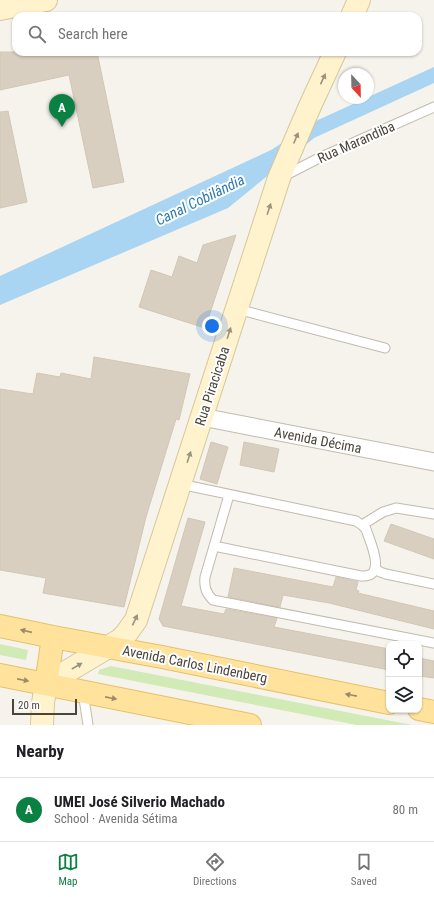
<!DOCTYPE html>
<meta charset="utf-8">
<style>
:root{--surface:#fff;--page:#f2f2f2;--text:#202124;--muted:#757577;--line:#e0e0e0;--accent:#0b8043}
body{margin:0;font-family:"Roboto Condensed",sans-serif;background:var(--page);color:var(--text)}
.controls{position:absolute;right:12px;bottom:12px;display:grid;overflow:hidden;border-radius:8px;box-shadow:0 1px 3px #0004}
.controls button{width:36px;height:36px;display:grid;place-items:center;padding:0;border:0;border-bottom:1px solid var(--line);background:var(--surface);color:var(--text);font:20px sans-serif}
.compass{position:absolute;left:338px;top:68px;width:36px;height:36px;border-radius:50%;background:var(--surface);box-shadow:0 1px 3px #0004;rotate:158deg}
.scale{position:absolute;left:12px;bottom:10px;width:65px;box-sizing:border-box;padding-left:4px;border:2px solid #4b4439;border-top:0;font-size:11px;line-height:14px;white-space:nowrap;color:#4b4439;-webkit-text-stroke:3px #fff;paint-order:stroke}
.you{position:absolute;left:212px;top:326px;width:14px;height:14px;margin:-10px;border:3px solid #fff;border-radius:50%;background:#1a73e8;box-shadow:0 0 0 6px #1a73e833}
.badge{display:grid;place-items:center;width:26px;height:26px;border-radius:50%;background:var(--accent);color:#fff;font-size:13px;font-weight:700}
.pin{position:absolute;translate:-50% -33px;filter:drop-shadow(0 1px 2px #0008)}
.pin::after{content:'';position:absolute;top:21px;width:14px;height:12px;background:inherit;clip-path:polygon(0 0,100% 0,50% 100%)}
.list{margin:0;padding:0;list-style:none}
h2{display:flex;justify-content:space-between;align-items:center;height:52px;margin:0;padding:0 16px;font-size:17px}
h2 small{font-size:13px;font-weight:400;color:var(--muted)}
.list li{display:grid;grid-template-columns:26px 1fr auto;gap:12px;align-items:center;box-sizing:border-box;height:64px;padding:0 16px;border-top:1px solid var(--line)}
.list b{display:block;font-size:15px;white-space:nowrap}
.list p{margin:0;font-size:13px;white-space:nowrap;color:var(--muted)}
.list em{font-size:13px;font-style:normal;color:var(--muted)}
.icon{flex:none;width:22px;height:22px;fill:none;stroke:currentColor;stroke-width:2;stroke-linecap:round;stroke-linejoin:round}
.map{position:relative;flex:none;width:434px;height:725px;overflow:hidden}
.search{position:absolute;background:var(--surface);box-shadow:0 1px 3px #0004;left:12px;right:12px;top:12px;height:44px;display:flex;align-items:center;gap:10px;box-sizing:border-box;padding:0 14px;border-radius:12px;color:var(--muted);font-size:15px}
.sheet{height:116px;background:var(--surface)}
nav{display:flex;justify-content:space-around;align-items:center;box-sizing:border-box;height:56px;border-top:1px solid var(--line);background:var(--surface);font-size:11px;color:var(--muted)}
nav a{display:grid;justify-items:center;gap:2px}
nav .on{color:var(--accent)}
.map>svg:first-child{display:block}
.green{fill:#d2eab5}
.water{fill:#a9d4f2}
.building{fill:#d8cfc1;stroke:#d3c7b4}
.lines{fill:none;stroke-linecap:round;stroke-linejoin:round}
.lane-casing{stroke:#c2bbae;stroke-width:11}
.street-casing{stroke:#c2bbae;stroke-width:19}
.secondary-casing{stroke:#d6c79b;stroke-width:24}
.primary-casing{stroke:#e6c16a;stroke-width:24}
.lane{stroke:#fff;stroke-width:9}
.street{stroke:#fff;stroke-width:17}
.secondary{stroke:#fff3cd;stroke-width:22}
.primary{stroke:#ffe39c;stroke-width:22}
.oneway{fill:#9c937c}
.oneway2{fill:#9c8c66}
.labels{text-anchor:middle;stroke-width:4;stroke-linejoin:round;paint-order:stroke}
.street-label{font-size:14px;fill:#4b4439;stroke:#fff}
.water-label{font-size:15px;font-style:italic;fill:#2e7ab2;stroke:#fff}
</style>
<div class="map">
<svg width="434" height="725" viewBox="0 0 434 725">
<rect width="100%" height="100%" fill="#f6f3ec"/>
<!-- green -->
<path class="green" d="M 0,644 L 28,650 L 26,660 L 0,655 Z
M 111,666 L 412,725 L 357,725 L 98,674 L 99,670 Z"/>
<!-- water -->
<path class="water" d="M 434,67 L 434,83 L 314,138 L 228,208 L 0,305 L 0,276 L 271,150 L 318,120 Z"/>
<!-- building -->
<path class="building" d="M 0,52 L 97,52 L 124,182 L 93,188 L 69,75 L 0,90 Z
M 8,111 L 27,202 L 0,208 L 0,112 Z
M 236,235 L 205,328 L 139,307 L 151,270 L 172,277 L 179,256 L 197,263 L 203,245 Z
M 94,357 L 190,374 L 179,420 L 176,419 L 146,517 L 124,607 L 43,593 L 46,578 L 0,570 L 0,389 L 33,394 L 37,373 L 60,377 L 61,373 L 91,379 Z
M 211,442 L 228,447 L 217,484 L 200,479 Z
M 244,442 L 279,449 L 274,472 L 240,465 Z
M 188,518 L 205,522 L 181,606 L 224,614 L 226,609 L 277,618 L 274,627 L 389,649 L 389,670 L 163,626 L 159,619 Z
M 391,524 L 434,539 L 434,559 L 384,541 Z
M 234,568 L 333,587 L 336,577 L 358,582 L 356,590 L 359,591 L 358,593 L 434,611 L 434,629 L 329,603 L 283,595 L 280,607 L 228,597 Z
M 419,658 L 434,661 L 434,678 L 419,676 Z"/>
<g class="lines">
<!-- lane casing -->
<g class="lane-casing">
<path id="lane" d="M 284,176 L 321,157 L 434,107
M 237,309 L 385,348
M 180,484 L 356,521 L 362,525 L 366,529 C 370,542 388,578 361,576 L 214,546
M 229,495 L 205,577 C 204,587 206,593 213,600 L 434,643
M 362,525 L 383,512 L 396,508 L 434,514
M 375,568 L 380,572 L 386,574 L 434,584
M 83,692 L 88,725"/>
</g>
<!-- street casing -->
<g class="street-casing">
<path id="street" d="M 202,417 L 434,462"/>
</g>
<!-- secondary casing -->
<g class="secondary-casing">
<path id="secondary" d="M 0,9 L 46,0
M 352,16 L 359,0
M 42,725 L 43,703 L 46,684 L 120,640 L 126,634 L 136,620 L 279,178 L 310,106 L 335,52"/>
</g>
<!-- primary casing -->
<g class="primary-casing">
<path id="primary" d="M 0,626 L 53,637 L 162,657 L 389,703
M 0,675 L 250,725
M 46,684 L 53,637
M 419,709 L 434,712"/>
</g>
<!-- lane -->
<use href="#lane" class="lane"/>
<!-- street -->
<use href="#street" class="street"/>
<!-- secondary -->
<use href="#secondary" class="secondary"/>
<!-- primary -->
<use href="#primary" class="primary"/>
</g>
<!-- one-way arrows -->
<defs><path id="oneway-solid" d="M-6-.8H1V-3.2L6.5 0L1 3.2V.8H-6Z"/></defs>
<g class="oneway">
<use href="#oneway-solid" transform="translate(323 79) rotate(-65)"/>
<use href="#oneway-solid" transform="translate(296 138) rotate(-67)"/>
<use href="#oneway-solid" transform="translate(269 209) rotate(-72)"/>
<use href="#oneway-solid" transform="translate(229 333) rotate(-72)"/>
<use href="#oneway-solid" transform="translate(189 457) rotate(-72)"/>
<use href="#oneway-solid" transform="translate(135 620) rotate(-65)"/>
<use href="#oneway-solid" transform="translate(77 666) rotate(-30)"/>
</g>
<g class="oneway2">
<use href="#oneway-solid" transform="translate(26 631) rotate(-167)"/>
<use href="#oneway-solid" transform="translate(23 680) rotate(11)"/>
<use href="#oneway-solid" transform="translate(351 695) rotate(-169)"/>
<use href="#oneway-solid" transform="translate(111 698) rotate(11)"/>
</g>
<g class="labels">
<!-- street labels -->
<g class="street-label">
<text transform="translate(356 142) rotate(-24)" y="5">Rua Marandiba</text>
<text transform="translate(212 386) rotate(-72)" y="5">Rua Piracicaba</text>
<text transform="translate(318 440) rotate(11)" y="5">Avenida Décima</text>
<text transform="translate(195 664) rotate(11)" y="5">Avenida Carlos Lindenberg</text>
</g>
<!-- water labels -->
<g class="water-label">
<text transform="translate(200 200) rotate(-26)" y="5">Canal Cobilândia</text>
</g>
</g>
</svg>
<div class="controls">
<button><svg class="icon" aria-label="locate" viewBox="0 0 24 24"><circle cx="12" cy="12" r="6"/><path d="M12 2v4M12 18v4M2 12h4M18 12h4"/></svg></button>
<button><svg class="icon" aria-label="layers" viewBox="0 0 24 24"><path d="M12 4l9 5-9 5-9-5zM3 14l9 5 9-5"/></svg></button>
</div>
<svg class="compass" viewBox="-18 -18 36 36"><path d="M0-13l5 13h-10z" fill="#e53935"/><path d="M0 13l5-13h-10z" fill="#757577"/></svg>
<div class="scale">20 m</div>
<div class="you"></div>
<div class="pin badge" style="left:62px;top:127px">A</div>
<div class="search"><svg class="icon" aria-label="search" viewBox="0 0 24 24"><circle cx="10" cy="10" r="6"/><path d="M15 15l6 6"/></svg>Search here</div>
</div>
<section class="sheet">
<h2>Nearby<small></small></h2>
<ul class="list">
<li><span class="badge">A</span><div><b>UMEI José Silverio Machado</b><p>School · Avenida Sétima</p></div><em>80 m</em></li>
</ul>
</section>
<nav>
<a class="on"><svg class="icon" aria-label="map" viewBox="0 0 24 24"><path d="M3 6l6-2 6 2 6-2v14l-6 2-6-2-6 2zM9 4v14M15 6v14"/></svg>Map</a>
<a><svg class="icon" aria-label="directions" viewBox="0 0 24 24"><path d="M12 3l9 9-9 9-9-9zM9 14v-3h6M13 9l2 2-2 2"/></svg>Directions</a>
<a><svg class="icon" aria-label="saved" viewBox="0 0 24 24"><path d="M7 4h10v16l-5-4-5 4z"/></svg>Saved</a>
</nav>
